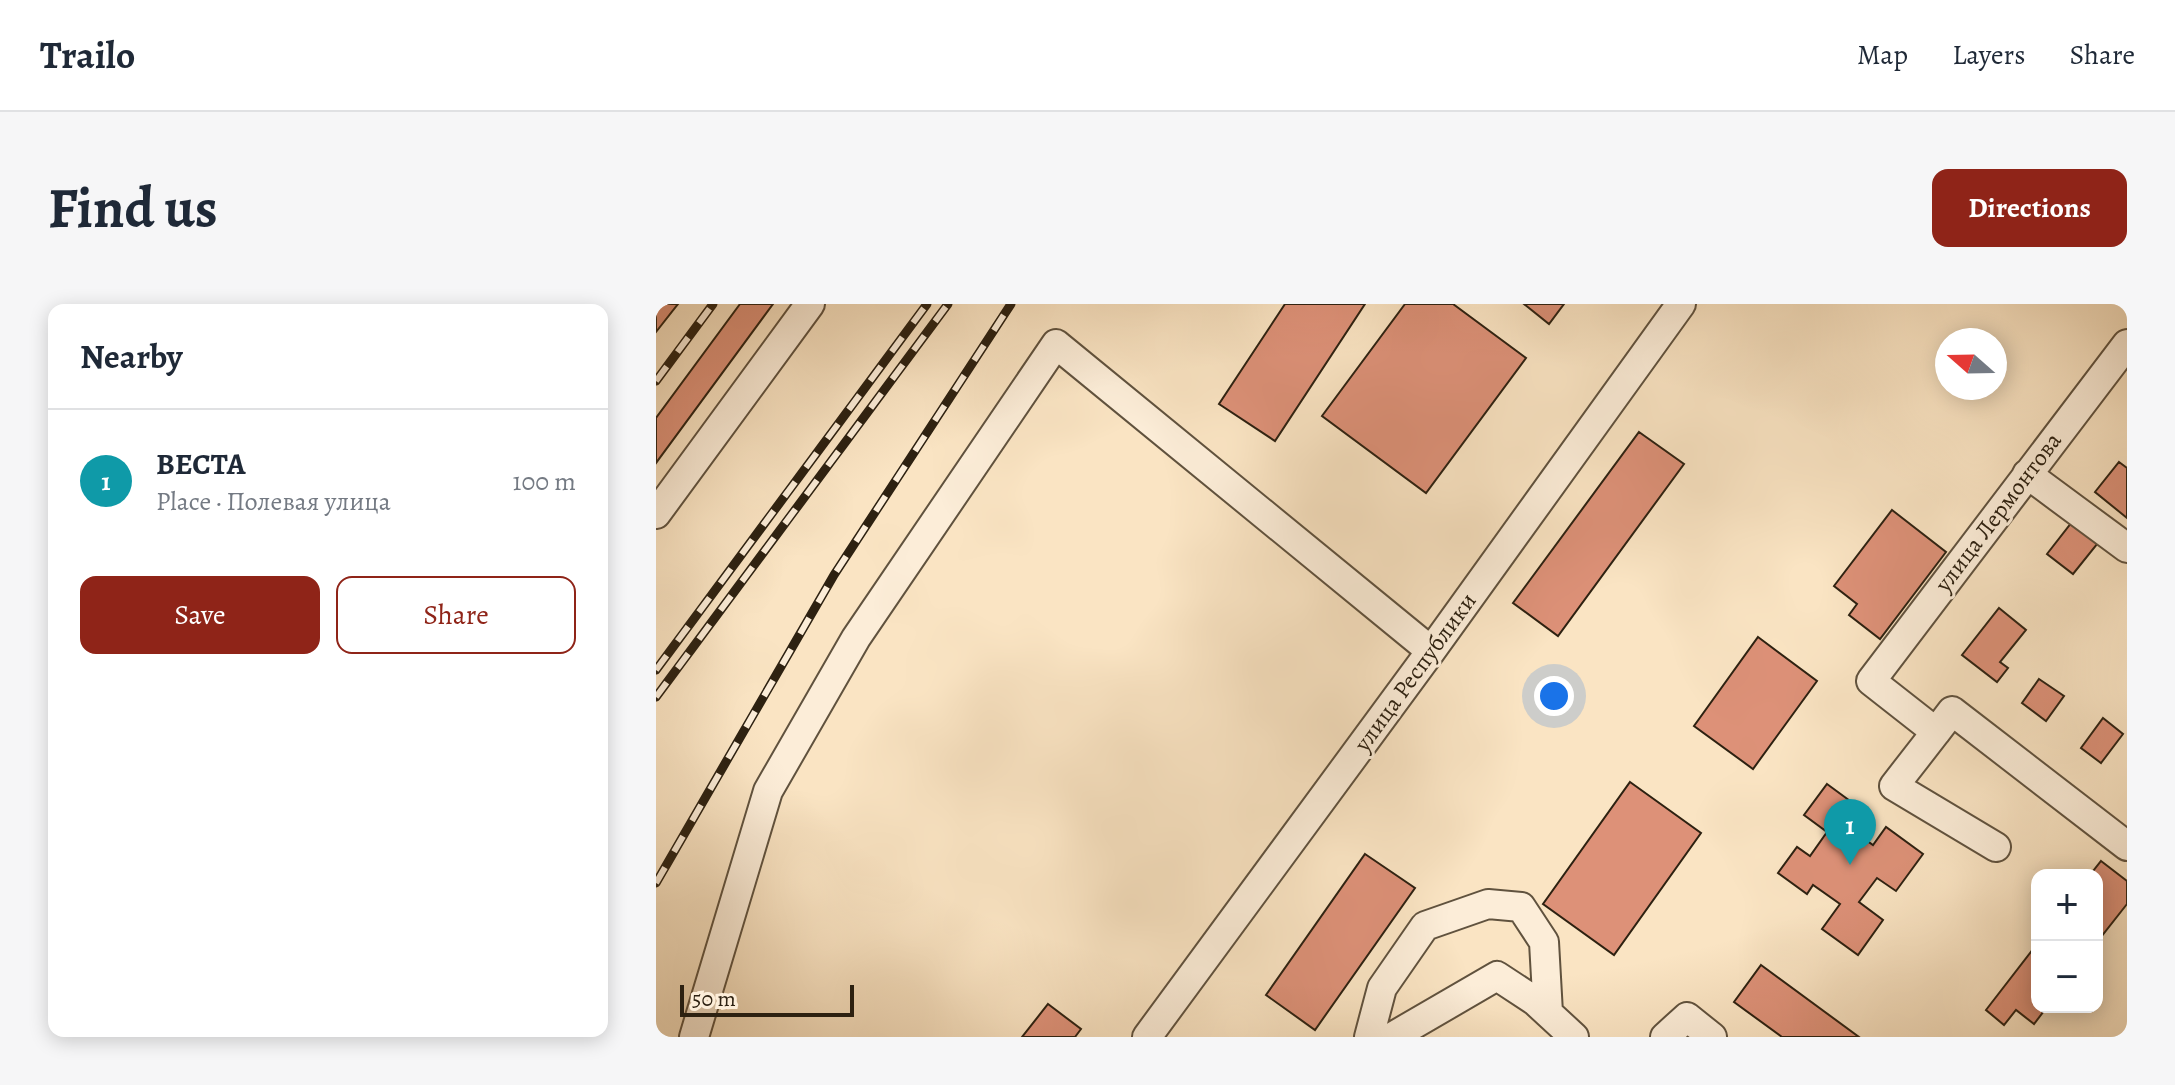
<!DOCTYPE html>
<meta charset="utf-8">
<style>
:root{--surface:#fff;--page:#f6f6f7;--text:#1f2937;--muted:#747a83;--line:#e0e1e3;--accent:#8f2418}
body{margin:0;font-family:Alegreya,serif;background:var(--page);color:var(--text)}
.controls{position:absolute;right:24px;bottom:24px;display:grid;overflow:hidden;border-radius:16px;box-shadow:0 4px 20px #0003}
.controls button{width:72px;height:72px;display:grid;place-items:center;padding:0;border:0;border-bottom:2px solid var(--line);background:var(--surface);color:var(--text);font:40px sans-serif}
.compass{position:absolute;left:1279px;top:24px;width:72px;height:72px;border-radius:50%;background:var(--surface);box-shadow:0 4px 20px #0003;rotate:290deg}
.scale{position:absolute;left:24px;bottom:20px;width:174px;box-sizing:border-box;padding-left:8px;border:4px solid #2d2111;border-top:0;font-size:22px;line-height:28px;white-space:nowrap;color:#2d2111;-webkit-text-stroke:6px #fcedd8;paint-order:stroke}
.you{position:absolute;left:898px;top:392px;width:28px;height:28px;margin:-20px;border:6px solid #fff;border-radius:50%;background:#1a73e8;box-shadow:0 0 0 12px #1a73e833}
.badge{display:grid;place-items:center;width:52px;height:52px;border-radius:50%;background:var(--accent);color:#fff;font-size:26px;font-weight:700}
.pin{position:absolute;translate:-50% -66px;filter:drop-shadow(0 2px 4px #0008)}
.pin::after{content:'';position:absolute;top:42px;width:28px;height:24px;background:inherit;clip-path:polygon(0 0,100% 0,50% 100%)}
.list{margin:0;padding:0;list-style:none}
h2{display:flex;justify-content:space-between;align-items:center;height:104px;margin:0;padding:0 32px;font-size:34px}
h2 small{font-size:26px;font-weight:400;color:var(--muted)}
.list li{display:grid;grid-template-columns:52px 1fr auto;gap:24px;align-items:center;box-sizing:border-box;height:144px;padding:0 32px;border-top:2px solid var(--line)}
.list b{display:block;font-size:30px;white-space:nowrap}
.list p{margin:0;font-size:26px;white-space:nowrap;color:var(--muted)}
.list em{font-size:26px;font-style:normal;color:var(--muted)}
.actions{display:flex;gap:16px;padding:24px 32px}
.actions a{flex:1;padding:18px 0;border:2px solid var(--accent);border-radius:16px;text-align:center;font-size:28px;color:var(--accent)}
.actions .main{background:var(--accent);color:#fff}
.map{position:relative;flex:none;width:1471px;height:733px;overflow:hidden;border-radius:16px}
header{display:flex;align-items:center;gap:48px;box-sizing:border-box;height:112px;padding:0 40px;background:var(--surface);border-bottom:2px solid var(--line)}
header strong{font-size:38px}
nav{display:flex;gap:44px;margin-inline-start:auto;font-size:28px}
.intro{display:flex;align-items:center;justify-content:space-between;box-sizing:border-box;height:192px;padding:0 48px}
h1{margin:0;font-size:56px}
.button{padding:20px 36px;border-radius:16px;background:var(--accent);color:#fff;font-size:28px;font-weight:700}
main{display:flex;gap:48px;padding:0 48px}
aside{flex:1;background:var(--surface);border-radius:16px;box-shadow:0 4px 20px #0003}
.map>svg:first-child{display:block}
.building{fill:#dd9178;stroke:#2d2111;stroke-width:2}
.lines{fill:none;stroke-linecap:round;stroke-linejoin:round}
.minor-casing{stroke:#60523e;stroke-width:32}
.minor{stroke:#fcedd8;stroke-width:28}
.rail-casing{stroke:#2d2111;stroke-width:9}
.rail{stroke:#fcedd8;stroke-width:6;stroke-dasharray:18;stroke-linecap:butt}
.labels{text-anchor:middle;stroke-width:6;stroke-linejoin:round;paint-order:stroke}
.street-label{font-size:24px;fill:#2d2111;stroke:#fcedd8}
</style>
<header>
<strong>Trailo</strong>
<nav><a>Map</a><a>Layers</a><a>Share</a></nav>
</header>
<div class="intro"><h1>Find us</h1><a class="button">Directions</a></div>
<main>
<aside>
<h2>Nearby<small></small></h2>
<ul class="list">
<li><span class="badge" style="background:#0f9aa8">1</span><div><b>ВЕСТА</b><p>Place · Полевая улица</p></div><em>100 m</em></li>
</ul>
<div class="actions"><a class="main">Save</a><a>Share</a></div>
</aside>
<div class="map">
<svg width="1471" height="733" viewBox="0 0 1471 733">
<rect width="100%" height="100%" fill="#fae4c3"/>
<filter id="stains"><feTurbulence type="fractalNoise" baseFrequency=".0025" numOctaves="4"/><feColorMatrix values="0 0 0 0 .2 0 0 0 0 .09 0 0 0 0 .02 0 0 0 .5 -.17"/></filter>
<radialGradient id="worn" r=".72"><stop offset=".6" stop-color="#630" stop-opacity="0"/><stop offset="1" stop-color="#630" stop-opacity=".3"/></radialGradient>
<!-- building -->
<path class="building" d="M 0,0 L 22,0 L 0,28 Z
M 84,0 L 117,0 L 0,159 L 0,114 Z
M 629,0 L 709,0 L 619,137 L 563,100 Z
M 749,0 L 797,0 L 870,54 L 770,189 L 666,112 Z
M 868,0 L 908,0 L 893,20 Z
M 983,128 L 1028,160 L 902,332 L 857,299 Z
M 1463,158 L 1471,164 L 1471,214 L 1439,188 Z
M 1236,206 L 1290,248 L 1224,335 L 1193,311 L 1201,300 L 1178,282 Z
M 1416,218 L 1442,239 L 1417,270 L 1391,250 Z
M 1343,304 L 1370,326 L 1344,358 L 1352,364 L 1341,378 L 1306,351 Z
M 1102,333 L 1161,377 L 1097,465 L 1038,422 Z
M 1383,375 L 1408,392 L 1390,417 L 1366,399 Z
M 1447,414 L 1467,430 L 1445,459 L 1425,444 Z
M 974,478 L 1045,529 L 958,651 L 887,600 Z
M 1171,480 L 1209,508 L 1196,526 L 1217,541 L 1230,523 L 1267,550 L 1240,587 L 1221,574 L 1203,598 L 1227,616 L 1202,651 L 1166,625 L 1184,600 L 1157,581 L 1151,590 L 1122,569 L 1141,543 L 1154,552 L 1171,528 L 1148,511 Z
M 709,550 L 759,584 L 659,726 L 610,691 Z
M 1445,557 L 1471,577 L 1471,600 L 1441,638 L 1441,571 L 1434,571 Z
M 1381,640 L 1381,703 L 1391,703 L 1378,720 L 1360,706 L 1348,721 L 1330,706 Z
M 1105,661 L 1203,733 L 1126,733 L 1078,698 Z
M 392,700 L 425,725 L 419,733 L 366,733 Z"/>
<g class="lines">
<!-- minor casing -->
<g class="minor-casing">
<path id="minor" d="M 1471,40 L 1215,377 L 1280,428 L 1296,407 L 1471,542
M 1371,170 L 1471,244
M 0,210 L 154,0
M 1280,428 L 1238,482 L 1340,543
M 38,733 L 112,487 L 200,334 L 400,40 L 775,347
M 491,733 L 775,347 L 1025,0
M 713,733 L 726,684 L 769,622 L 832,600 L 865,603 L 888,638 L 892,709
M 736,733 L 841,672 L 879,697 L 918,733
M 1009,733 L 1031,713 L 1056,733"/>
</g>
<!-- minor -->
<use href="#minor" class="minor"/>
<!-- rail casing -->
<g class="rail-casing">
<path id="rail" d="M 0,77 L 57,0
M 0,366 L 271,0
M 0,393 L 292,0
M 0,579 L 178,271 L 355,0"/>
</g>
<!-- rail -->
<use href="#rail" class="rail"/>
</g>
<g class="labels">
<!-- street labels -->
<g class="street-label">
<text transform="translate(1342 208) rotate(-53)" y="8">улица Лермонтова</text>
<text transform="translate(759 368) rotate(-54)" y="8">улица Республики</text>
</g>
</g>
<rect width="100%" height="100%" filter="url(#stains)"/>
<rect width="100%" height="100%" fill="url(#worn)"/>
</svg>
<div class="controls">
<button>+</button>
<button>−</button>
</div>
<svg class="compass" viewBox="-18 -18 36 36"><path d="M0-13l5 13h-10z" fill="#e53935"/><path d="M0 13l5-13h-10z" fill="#747a83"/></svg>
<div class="scale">50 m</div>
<div class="you"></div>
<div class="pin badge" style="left:1194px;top:561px;background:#0f9aa8">1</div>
</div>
</main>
